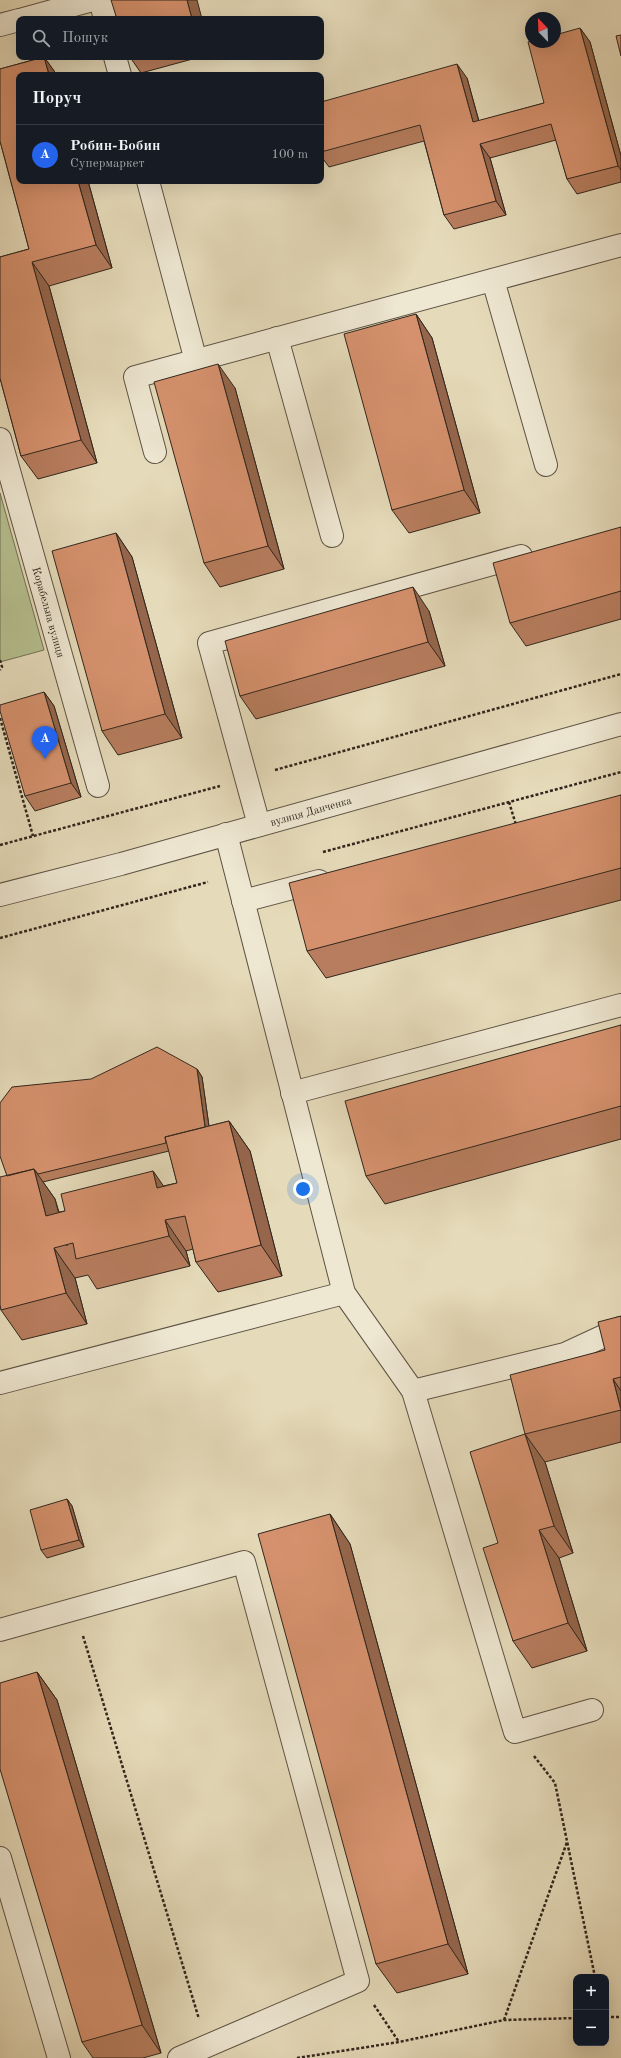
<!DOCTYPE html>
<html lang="uk">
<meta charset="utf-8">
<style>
:root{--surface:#171b24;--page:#242831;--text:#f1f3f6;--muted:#9ea1a6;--line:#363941;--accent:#2563eb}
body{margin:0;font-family:"Old Standard TT",serif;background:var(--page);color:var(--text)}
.controls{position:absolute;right:12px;bottom:12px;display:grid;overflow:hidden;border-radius:8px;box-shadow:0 4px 16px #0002}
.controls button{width:36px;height:36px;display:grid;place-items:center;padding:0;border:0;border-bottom:1px solid var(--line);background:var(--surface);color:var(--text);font:20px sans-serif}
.compass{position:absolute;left:525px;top:12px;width:36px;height:36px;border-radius:50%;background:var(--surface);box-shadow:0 4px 16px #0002;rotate:337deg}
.you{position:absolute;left:303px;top:1189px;width:14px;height:14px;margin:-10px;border:3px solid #fff;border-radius:50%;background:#1a73e8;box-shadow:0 0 0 6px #1a73e833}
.badge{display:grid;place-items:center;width:26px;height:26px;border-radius:50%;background:var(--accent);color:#fff;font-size:13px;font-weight:700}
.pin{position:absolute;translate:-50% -33px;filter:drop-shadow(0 1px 2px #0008)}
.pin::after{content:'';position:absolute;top:21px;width:14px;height:12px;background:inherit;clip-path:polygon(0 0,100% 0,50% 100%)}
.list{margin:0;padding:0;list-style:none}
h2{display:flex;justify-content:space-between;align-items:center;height:52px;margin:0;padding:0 16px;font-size:17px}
h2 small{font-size:13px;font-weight:400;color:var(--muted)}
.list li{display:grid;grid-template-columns:26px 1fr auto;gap:12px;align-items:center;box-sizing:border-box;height:60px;padding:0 16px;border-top:1px solid var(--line)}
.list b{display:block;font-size:15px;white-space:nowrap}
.list p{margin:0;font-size:13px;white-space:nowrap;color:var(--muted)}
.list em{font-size:13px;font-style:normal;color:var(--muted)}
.icon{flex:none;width:22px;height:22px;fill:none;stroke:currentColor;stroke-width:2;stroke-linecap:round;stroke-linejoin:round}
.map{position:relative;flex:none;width:621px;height:2058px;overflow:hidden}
.search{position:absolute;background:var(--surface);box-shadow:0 4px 16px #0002;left:16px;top:16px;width:308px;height:44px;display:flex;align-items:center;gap:10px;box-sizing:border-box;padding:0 14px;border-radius:8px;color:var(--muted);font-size:15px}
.panel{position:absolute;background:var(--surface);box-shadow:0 4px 16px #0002;left:16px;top:72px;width:308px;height:112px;border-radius:8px}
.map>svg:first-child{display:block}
.green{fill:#b5bf8f;stroke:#737256}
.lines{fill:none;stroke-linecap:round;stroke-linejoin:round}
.minor-casing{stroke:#5e5344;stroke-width:24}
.path{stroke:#31261d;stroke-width:2.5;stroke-dasharray:3 2;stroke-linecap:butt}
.minor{stroke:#eee7d2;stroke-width:22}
.wall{fill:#b77d5e;stroke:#31261d;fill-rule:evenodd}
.shaded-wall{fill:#95664c;stroke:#31261d}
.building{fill:#d5916d;stroke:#31261d}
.labels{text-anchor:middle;stroke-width:4;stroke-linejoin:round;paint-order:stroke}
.street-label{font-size:11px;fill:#31261d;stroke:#eee7d2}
</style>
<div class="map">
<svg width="621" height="2058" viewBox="0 0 621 2058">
<rect width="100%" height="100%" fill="#e5dab9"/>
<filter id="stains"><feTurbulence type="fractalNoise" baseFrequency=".005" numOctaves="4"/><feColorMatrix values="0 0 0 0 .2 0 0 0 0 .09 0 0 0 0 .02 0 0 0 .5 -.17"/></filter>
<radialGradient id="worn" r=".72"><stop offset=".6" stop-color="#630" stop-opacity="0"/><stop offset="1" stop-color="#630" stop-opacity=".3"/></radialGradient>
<!-- green -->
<path class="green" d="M 0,493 L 44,650 L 0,662 Z"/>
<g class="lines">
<!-- minor casing -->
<g class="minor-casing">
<g id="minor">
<path d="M 100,0 L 105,19"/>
<path d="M 23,19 L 93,0"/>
<path d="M 0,25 L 19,20"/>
<path d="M 115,57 L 120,75"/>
<path d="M 148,181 L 196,361"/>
<path d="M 493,280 L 546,465"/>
<path d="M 277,338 L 332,536"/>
<path id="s1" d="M 0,439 L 98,786"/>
<path d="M 155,452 L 135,377 L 621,245"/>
<path d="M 259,825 L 209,643 L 521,556"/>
<path d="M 226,834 L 344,1293 L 413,1391 L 515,1732 L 592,1710"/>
<path id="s2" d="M 0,895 L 121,864 L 621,724"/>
<path d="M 243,901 L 319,881"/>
<path d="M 292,1093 L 621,1005"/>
<path d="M 0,1383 L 344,1293"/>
<path d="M 413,1391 L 565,1354 L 621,1328"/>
<path d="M 0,1630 L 244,1562 L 358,1981 L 179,2058"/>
<path d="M 0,1858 L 59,2058"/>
</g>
</g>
<!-- path -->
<path class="path" d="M 0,660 L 2,667 L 0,670
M 0,718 L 33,836
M 275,770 L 621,674
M 509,802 L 516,825
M 0,845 L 220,786
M 323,852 L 621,772
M 0,938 L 208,882
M 83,1636 L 199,2019
M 534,1756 L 555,1783 L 595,1977
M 374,2005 L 399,2042
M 606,2017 L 621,2017
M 504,2020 L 567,1842
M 297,2058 L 399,2042 L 504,2020 L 576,2018"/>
<!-- minor -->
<use href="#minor" class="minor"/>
</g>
<!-- wall -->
<path class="wall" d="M 580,28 L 590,42 L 621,156 L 621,182 L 577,194 L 567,179 L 556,140 L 490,158 L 506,215 L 454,229 L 444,215 L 424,141 L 329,167 L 321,156 L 321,102 L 467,78 L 479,121 L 544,103 Z
M 44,57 L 57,75 L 19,75 L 19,181 L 88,181 L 112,268 L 49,286 L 97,463 L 38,479 L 21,456 L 0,378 L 0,257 L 29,249 L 0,141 L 0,69 Z
M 130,57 L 200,57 L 141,73 Z
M 416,314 L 432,338 L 480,513 L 409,533 L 392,510 Z
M 235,388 L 284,569 L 220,587 L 204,563 Z
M 621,527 L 621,619 L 526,646 L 510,623 Z
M 116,533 L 132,557 L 182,738 L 118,755 L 102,731 Z
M 429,611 L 445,666 L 256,719 L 240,696 Z
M 44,692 L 54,706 L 81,797 L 35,811 L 25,796 Z
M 621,795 L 621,900 L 326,978 L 307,951 Z
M 621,1025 L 621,1139 L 385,1204 L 366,1176 Z
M 197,1069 L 202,1077 L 209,1126 L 229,1121 L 250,1151 L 282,1276 L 218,1292 L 196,1262 L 193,1249 L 186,1251 L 190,1266 L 97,1289 L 88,1275 L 75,1278 L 87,1324 L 22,1340 L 1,1310 L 7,1176 ZM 169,1151 L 177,1183 L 163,1186 L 153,1171 L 65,1211 L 59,1212 L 55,1199 L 43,1182 Z
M 621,1316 L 621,1442 L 545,1462 L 573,1553 L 559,1558 L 587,1651 L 532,1668 L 513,1641 L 498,1543 L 525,1434 L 605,1350 Z
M 67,1499 L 72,1506 L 84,1547 L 47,1558 L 41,1550 Z
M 330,1514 L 350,1544 L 468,1974 L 397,1993 L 376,1964 Z
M 37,1672 L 57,1700 L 161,2053 L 143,2058 L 93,2058 L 82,2042 Z"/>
<!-- shaded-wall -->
<path class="shaded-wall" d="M 187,0 L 197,0 L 202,19 L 192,19 Z
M 580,28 L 590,42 L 621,156 L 621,170 L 618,166 Z
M 44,57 L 57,75 L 49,75 Z
M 457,64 L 467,78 L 483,137 L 473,122 Z
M 480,144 L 490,158 L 506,215 L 496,201 Z
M 78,181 L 88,181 L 112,268 L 96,245 Z
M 32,262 L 49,286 L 97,463 L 81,440 Z
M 416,314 L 432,338 L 480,513 L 464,490 Z
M 218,364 L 235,388 L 284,569 L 268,546 Z
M 116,533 L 132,557 L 182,738 L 165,714 Z
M 413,587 L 429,611 L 445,666 L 428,642 Z
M 44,692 L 54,706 L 81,797 L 71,783 Z
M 197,1069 L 202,1077 L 211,1141 L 206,1133 Z
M 229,1121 L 250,1151 L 282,1276 L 261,1245 Z
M 34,1169 L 55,1199 L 67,1246 L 46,1216 Z
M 153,1171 L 174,1201 L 178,1218 L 157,1188 Z
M 165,1220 L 186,1251 L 190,1266 L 169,1236 Z
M 54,1248 L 75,1278 L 87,1324 L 66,1293 Z
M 613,1379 L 621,1391 L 621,1410 Z
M 525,1434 L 545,1462 L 573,1553 L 554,1526 Z
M 67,1499 L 72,1506 L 84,1547 L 79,1540 Z
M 330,1514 L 350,1544 L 468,1974 L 448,1944 Z
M 539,1530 L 559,1558 L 587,1651 L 568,1623 Z
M 37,1672 L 57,1700 L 161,2053 L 142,2025 Z"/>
<!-- building -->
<path class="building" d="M 111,0 L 187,0 L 192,19 L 117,19 Z
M 580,28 L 618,166 L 567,179 L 551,124 L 480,144 L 496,201 L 444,215 L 420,125 L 321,152 L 321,102 L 457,64 L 473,122 L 544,103 L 528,42 L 531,41 L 531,42 L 555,42 L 555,35 Z
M 621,35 L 621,56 L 616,36 Z
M 44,57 L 49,75 L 19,75 L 19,181 L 78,181 L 96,245 L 32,262 L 81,440 L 21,456 L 0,378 L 0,257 L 29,249 L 0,141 L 0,69 Z
M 416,314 L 464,490 L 392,510 L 344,334 Z
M 218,364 L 268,546 L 204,563 L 154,382 Z
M 621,527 L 621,591 L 510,623 L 493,563 Z
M 116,533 L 165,714 L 102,731 L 52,551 Z
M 413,587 L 428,642 L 240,696 L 225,641 Z
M 44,692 L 71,783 L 25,796 L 0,711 L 0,705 Z
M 621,795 L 621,868 L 307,951 L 289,883 Z
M 621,1025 L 621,1106 L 366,1176 L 345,1101 Z
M 157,1047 L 197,1069 L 205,1127 L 165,1137 L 166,1143 L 38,1174 L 34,1169 L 7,1176 L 0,1156 L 0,1103 L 12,1087 L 91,1079 Z
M 229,1121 L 261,1245 L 196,1262 L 185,1216 L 165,1220 L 169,1236 L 76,1259 L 73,1243 L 54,1248 L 66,1293 L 1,1310 L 0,1305 L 0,1177 L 34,1169 L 46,1216 L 65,1211 L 61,1194 L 153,1171 L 157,1188 L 177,1183 L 165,1137 Z
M 621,1316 L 621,1377 L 613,1379 L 621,1410 L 525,1434 L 510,1375 L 605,1350 L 598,1322 Z
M 525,1434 L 554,1526 L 539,1530 L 568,1623 L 513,1641 L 483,1548 L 498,1543 L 470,1452 Z
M 67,1499 L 79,1540 L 41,1550 L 30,1510 Z
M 330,1514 L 448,1944 L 376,1964 L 258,1534 Z
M 37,1672 L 142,2025 L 82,2042 L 0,1769 L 0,1683 Z"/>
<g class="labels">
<!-- street labels -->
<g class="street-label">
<text dy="4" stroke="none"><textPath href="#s1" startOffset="180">Корабельна вулиця</textPath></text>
<text dy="4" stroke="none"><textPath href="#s2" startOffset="322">вулиця Данченка</textPath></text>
</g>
</g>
<rect width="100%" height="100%" filter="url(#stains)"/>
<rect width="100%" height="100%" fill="url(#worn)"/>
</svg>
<div class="controls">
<button>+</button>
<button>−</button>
</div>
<svg class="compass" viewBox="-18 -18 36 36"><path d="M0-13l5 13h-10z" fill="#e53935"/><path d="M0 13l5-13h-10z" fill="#9ea1a6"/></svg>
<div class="you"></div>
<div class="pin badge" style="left:45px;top:759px">A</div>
<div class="search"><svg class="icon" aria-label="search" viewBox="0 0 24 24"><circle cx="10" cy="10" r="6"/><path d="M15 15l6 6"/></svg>Пошук</div>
<section class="panel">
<h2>Поруч<small></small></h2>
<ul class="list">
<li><span class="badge">A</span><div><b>Робин-Бобин</b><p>Супермаркет</p></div><em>100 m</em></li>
</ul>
</section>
</div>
